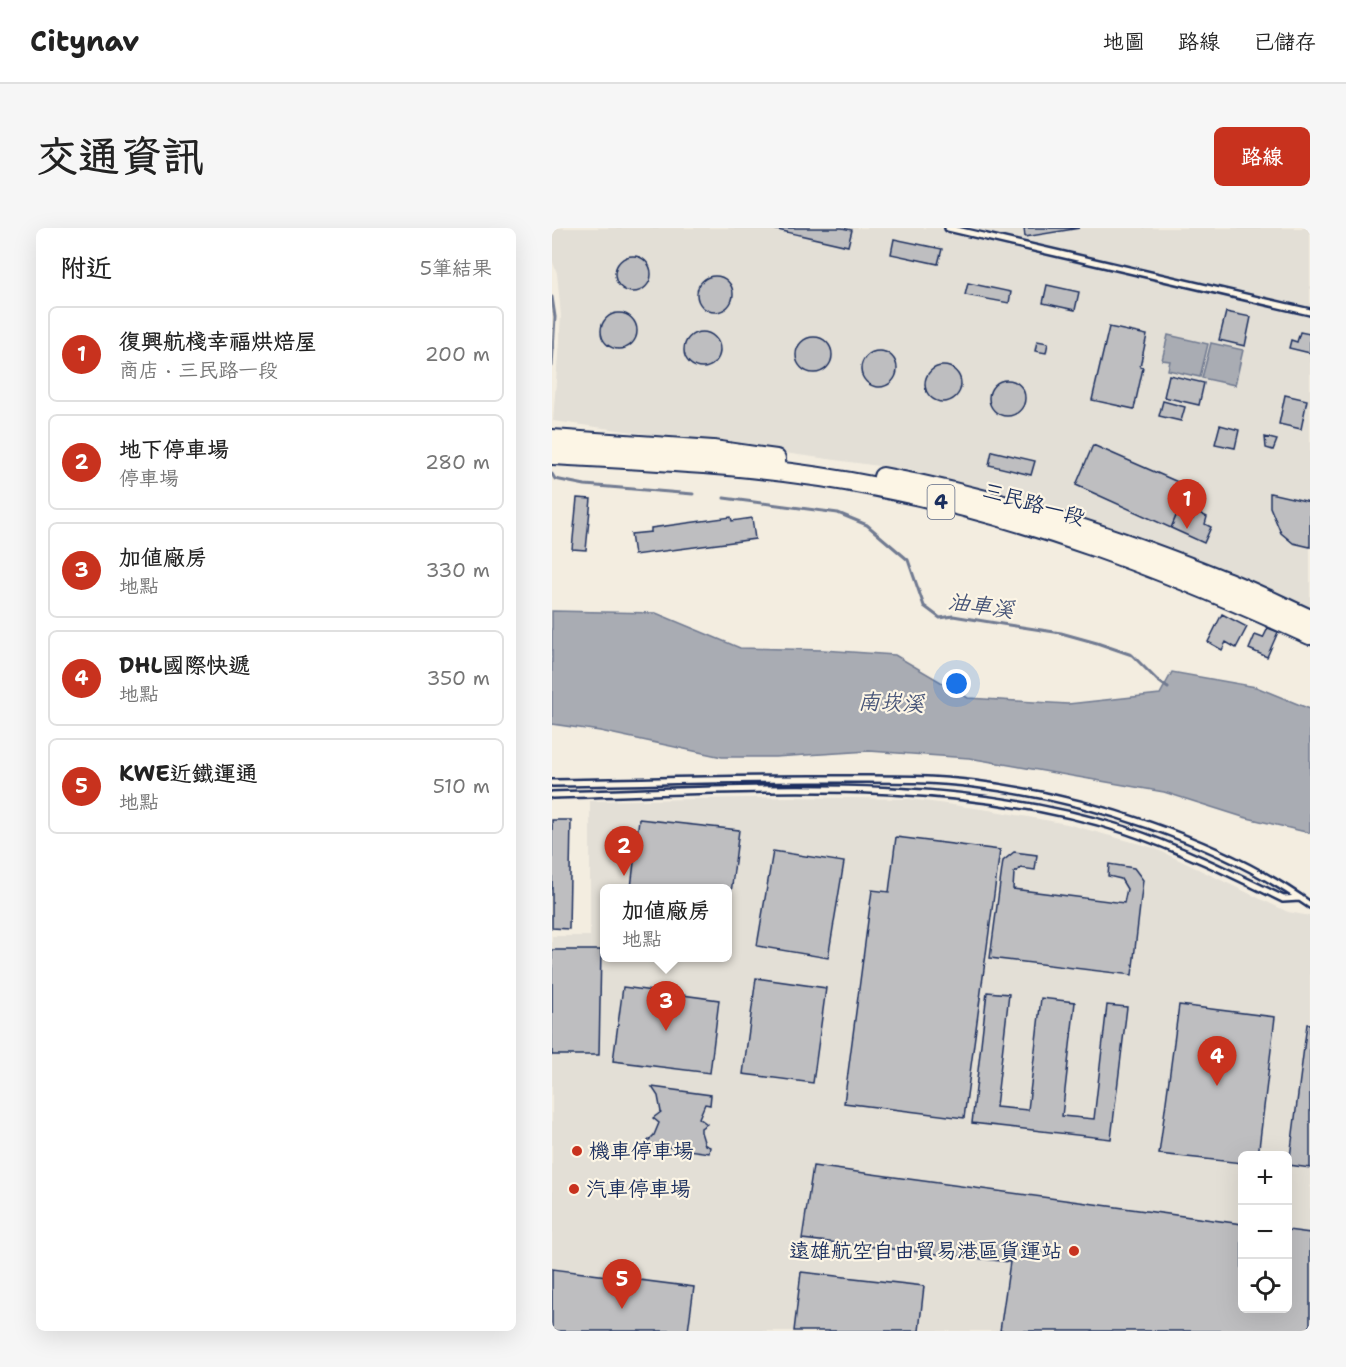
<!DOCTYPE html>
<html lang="zh-TW">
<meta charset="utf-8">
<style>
:root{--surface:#fff;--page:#f6f6f6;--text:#222;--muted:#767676;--line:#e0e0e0;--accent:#c8321e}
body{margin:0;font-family:"Shantell Sans","LXGW WenKai TC",sans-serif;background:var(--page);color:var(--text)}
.controls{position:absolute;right:18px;bottom:18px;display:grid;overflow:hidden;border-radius:9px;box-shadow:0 6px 24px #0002}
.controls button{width:54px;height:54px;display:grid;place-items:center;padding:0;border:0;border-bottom:2px solid var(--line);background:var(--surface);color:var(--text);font:30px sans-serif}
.you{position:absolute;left:405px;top:456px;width:21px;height:21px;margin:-15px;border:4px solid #fff;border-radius:50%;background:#1a73e8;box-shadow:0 0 0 9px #1a73e833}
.badge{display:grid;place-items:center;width:39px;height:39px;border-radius:50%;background:var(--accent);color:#fff;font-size:20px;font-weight:700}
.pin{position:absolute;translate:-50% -50px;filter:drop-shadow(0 2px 3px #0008)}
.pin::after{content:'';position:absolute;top:32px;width:21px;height:18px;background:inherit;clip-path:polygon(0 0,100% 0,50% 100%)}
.popup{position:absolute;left:48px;top:656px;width:132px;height:78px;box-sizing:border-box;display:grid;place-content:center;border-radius:9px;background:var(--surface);filter:drop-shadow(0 2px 4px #0005);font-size:20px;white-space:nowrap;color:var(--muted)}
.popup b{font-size:22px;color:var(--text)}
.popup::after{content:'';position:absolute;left:50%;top:100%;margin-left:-12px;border:12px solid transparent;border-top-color:var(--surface)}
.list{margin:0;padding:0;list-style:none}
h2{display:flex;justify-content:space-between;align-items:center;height:78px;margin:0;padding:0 24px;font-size:26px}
h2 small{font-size:20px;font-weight:400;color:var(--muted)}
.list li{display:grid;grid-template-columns:39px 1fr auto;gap:18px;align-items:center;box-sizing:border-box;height:96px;margin:0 12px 12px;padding:0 12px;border:2px solid var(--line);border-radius:9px}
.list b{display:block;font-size:22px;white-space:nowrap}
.list p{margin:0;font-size:20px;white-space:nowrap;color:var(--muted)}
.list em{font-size:20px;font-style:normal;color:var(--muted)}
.icon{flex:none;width:33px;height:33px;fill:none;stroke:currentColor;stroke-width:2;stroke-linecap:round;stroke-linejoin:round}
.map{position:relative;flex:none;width:758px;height:1103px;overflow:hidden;border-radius:9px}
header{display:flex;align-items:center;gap:36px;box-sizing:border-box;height:84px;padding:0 30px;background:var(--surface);border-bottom:2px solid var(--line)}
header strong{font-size:28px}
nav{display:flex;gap:33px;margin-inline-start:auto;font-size:21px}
.intro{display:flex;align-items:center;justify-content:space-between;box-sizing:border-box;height:144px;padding:0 36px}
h1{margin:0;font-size:42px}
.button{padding:15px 27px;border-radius:9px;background:var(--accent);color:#fff;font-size:21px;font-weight:700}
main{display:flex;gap:36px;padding:0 36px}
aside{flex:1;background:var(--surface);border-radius:9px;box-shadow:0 6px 24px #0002}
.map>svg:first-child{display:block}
.built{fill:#e3dfd6;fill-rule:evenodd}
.water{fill:#a9acb3;stroke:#707a91;stroke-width:1.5}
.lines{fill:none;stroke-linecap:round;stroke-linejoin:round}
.stream{stroke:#707a91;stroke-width:3}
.building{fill:#bebec0;stroke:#1b2f5e;stroke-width:1.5}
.lane-casing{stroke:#1b2f5e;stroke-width:10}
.primary-casing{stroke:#1b2f5e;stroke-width:22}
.lane{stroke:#fcf5e5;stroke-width:5}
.primary{stroke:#fcf5e5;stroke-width:18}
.poi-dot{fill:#c8321e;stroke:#fcf5e5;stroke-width:2}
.labels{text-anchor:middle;stroke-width:4.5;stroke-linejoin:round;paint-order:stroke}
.shield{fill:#fcf5e5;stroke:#5e6a86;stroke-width:1.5}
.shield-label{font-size:20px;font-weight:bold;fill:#1b2f5e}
.street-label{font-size:21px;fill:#1b2f5e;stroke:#fcf5e5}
.poi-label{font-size:21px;fill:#1b2f5e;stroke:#fcf5e5;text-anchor:start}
.water-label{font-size:22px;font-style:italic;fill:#465478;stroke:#fcf5e5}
</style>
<header>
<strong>Citynav</strong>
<nav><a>地圖</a><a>路線</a><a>已儲存</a></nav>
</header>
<div class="intro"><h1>交通資訊</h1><a class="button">路線</a></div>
<main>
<aside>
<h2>附近<small>5筆結果</small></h2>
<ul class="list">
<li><span class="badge">1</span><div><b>復興航棧幸福烘焙屋</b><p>商店 · 三民路一段</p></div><em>200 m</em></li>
<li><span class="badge">2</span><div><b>地下停車場</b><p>停車場</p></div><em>280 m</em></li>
<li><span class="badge">3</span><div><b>加值廠房</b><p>地點</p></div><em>330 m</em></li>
<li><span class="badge">4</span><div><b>DHL國際快遞</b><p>地點</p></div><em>350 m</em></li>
<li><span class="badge">5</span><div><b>KWE近鐵運通</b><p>地點</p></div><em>510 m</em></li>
</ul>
</aside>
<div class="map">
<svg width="758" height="1103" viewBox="0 0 758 1103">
<rect width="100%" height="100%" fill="#f3ede0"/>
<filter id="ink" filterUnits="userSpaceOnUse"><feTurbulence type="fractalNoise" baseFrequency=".0167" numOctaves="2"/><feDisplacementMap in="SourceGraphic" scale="12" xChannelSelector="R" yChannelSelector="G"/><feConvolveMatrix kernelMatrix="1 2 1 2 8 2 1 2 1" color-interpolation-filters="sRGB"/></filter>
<g filter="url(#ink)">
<!-- built -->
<path class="built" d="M 0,0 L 758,0 L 758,384 L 676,342 L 493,278 L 407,254 L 356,242 L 1,193 L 9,88 L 5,45 L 0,32 Z
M 238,569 L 358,571 L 437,582 L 515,596 L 602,620 L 736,684 L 758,688 L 758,1103 L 0,1103 L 0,708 L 38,708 L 38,573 ZM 52,660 L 176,660 L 176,730 L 52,730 ZM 690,928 L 736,928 L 736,1080 L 690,1080 Z"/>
<!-- water -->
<path class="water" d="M 616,107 L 656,116 L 648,149 L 616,142 L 618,133 L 610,132 Z
M 659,115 L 691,122 L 683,157 L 650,150 Z
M 0,383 L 104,385 L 188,420 L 271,422 L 343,427 L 416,470 L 516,476 L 608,466 L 620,444 L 704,459 L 758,481 L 758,605 L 691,589 L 612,564 L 417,530 L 317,523 L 223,529 L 170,529 L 48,503 L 0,496 Z"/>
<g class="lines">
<!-- stream -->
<path class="stream" d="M 0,69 L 3,89 L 0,138
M 0,246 L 3,251 L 33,257 L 141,266
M 172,270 L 286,285 L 315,297 L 356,332 L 372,378 L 388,390 L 401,388 L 450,396 L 509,405 L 545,415 L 580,427 L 605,452 L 616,460"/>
</g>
<!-- building -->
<path class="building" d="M 217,0 L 290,0 L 300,2 L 296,18 Z
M 472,0 L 528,0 L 473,9 Z
M 342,11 L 390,21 L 386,36 L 339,26 Z
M63 46a18 18 0 1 1 36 0a18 18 0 1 1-36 0Z
M145 66a18 18 0 1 1 36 0a18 18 0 1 1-36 0Z
M 416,55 L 459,64 L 457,75 L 413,67 Z
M 495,57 L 527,64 L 523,82 L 491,75 Z
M 674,84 L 699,89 L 693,118 L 667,112 Z
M49 103a18 18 0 1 1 36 0a18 18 0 1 1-36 0Z
M 557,99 L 595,107 L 588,139 L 591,140 L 582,181 L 540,172 Z
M 748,104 L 758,106 L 758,125 L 737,120 L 739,112 L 745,114 Z
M132 122a18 18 0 1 1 36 0a18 18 0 1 1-36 0Z
M244 127a18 18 0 1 1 36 0a18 18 0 1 1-36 0Z
M 485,113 L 496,115 L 494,125 L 483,123 Z
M309 141a18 18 0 1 1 36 0a18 18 0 1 1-36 0Z
M373 156a18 18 0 1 1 36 0a18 18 0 1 1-36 0Z
M 617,147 L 652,155 L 647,177 L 612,169 Z
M437 170a18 18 0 1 1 36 0a18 18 0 1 1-36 0Z
M 733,167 L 755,172 L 749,201 L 727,196 Z
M 611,173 L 633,179 L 629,193 L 607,188 Z
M 668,197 L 687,202 L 683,220 L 663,216 Z
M 713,209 L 725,212 L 721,222 L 714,220 Z
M 541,217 L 644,262 L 638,275 L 631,272 L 619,300 L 524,257 Z
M 440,223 L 483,233 L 479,247 L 437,237 Z
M 718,265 L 758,274 L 758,319 L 741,315 L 729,305 L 718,279 Z
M 25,270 L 39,271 L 34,322 L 20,321 Z
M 626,283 L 641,291 L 645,284 L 655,289 L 653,296 L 659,299 L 652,315 L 619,300 Z
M 179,289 L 180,293 L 200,290 L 203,311 L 82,327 L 79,306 L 99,304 L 99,300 Z
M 670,386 L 695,399 L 684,420 L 674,414 L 670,422 L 656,414 Z
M 716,400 L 726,404 L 715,429 L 697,421 L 703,407 L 711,410 Z
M 87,591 L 187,602 L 178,673 L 176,673 L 176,660 L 79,660 Z
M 0,592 L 19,592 L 17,701 L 0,700 Z
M 344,609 L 448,622 L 412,890 L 292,875 L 320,662 L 337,664 Z
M 221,623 L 292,634 L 276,730 L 205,718 Z
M 462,624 L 485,627 L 483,642 L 469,640 L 462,645 L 461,661 L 572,675 L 575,661 L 569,651 L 556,648 L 557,636 L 582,640 L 591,652 L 580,747 L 438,730 L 451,633 Z
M 0,722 L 49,722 L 47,827 L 0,827 Z
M 204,750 L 274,760 L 261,855 L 191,846 Z
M 71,759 L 167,772 L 158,845 L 61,833 Z
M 435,764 L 457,766 L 444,879 L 476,882 L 489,770 L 523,774 L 510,888 L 542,891 L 555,777 L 575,779 L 559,911 L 420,895 Z
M 627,777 L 723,789 L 706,928 L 690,928 L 690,935 L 607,926 Z
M 755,796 L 758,796 L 758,940 L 737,937 Z
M 100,859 L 159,867 L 158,877 L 153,876 L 147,890 L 155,896 L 149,900 L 149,904 L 153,917 L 158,919 L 157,925 L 93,916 L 102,907 L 107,895 L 101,890 L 109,884 L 106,868 Z
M 261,938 L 690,996 L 690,1080 L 736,1080 L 736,1002 L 758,1005 L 758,1103 L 448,1103 L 458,1034 L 250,1011 Z
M 0,1041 L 142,1059 L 136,1103 L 0,1103 Z
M 249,1044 L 372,1058 L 367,1103 L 242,1103 Z"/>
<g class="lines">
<!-- lane casing -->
<g class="lane-casing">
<path id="lane" d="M 396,0 L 758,84
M 0,555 C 96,554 191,550 287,551 C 332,551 378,550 423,556 C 534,570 667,612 758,677
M 0,567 C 187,563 393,544 573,602 C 627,620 680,646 731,671 L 748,670"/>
</g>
<!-- primary casing -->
<g class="primary-casing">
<path id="primary" d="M 0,211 L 161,222 L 224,231
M 0,227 C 109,233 218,237 325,259 C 478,289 617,343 758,407
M 331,249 C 448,270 561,308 671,352 C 700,363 729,378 758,391"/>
</g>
<!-- lane -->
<use href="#lane" class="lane"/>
<!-- primary -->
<use href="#primary" class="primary"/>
</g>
</g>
<!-- markers -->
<g class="poi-dot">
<circle cx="25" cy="923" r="6"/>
<circle cx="22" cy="961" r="6"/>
<circle cx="522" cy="1023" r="6"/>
</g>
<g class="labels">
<!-- shield labels -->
<rect class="shield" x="375.5" y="257" width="27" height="34" rx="4.5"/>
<g class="shield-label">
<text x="389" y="281">4</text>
</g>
<!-- street labels -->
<g class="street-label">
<text transform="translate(482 276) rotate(16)" y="7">三民路一段</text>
</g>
<!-- poi labels -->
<g class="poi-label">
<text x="37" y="930">機車停車場</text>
<text x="34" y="968">汽車停車場</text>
<text x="510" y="1030" text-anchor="end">遠雄航空自由貿易港區貨運站</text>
</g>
<!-- water labels -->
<g class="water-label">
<text transform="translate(429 377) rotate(8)" y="8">油車溪</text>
<text transform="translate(339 474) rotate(2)" y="8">南崁溪</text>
</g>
</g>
</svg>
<div class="controls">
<button>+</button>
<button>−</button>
<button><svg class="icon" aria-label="locate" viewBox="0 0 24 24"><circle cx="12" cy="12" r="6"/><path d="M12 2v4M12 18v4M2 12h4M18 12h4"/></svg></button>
</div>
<div class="you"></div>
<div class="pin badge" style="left:635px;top:301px">1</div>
<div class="pin badge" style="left:72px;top:648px">2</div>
<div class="pin badge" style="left:114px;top:803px">3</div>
<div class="popup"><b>加值廠房</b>地點</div>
<div class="pin badge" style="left:665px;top:858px">4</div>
<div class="pin badge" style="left:70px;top:1081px">5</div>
</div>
</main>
